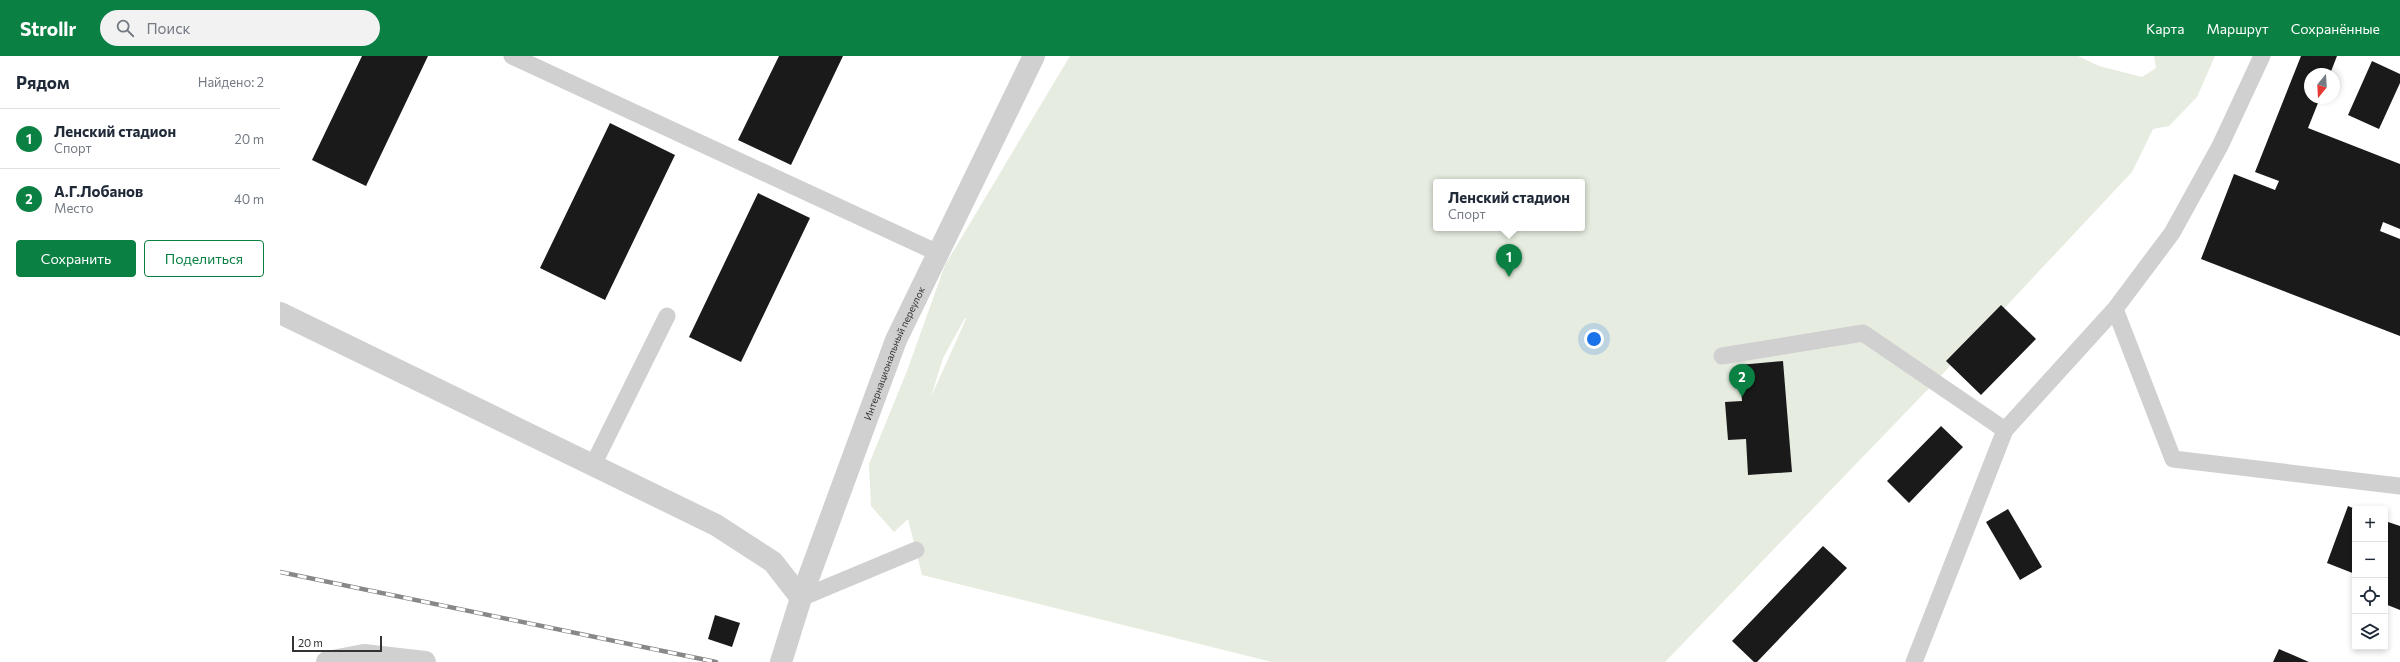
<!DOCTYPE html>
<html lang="ru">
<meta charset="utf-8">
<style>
:root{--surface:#fff;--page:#f2f2f3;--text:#1f2937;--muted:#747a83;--line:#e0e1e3;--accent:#0b8043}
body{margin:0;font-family:Commissioner,sans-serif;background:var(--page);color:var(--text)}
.controls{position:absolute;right:12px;bottom:12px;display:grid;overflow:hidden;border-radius:4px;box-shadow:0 2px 6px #0003}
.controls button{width:36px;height:36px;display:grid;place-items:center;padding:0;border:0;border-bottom:1px solid var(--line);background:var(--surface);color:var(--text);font:20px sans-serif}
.compass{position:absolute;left:2024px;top:12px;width:36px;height:36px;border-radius:50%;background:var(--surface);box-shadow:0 2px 6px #0003;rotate:198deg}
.scale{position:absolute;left:12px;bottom:10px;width:90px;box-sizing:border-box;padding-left:4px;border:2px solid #333;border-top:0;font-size:11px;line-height:14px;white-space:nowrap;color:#333;-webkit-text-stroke:3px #fff;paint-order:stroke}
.you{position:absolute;left:1314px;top:283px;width:14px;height:14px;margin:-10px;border:3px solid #fff;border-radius:50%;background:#1a73e8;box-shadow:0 0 0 6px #1a73e833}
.badge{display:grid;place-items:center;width:26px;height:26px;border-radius:50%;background:var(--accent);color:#fff;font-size:13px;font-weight:700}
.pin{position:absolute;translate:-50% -33px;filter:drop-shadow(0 1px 2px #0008)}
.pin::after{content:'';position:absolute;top:21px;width:14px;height:12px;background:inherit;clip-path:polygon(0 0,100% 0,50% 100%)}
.popup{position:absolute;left:1153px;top:123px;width:152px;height:52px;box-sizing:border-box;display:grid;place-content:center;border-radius:4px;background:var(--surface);filter:drop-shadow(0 1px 3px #0005);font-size:13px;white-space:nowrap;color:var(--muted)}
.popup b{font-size:15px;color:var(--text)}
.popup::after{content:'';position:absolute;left:50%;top:100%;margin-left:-8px;border:8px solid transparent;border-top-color:var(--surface)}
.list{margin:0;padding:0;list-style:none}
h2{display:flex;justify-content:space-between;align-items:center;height:52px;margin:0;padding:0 16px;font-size:17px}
h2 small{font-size:13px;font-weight:400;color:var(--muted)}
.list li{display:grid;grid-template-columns:26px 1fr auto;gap:12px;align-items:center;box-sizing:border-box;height:60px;padding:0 16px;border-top:1px solid var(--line)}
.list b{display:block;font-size:15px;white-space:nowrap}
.list p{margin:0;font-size:13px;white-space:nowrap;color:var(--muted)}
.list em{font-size:13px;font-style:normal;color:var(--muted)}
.actions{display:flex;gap:8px;padding:12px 16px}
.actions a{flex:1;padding:9px 0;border:1px solid var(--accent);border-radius:4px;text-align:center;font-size:14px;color:var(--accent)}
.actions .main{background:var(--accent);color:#fff}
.icon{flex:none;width:22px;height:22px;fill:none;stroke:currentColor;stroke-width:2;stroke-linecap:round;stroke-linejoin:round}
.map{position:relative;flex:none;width:2120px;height:606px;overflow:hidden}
header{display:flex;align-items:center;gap:24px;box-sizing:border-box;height:56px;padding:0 20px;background:var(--accent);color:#fff}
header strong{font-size:19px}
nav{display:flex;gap:22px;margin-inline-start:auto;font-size:14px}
.search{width:280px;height:36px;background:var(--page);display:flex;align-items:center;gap:10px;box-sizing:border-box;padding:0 14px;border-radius:22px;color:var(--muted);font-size:15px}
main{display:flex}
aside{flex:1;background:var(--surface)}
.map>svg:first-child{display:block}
.green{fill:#e6ecdf;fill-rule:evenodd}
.building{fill:#1a1a1a}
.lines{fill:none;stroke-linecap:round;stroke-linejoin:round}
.lane{stroke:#d0d0d0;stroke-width:17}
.street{stroke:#d0d0d0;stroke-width:22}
.rail-casing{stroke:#888;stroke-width:4.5}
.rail{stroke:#fff;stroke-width:3;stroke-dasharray:9;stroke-linecap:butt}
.labels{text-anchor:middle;stroke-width:4;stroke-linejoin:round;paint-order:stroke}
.street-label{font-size:10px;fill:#333;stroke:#fff}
</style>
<header>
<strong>Strollr</strong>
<div class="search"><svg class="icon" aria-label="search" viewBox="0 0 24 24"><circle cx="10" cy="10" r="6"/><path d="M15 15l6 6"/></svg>Поиск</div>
<nav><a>Карта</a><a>Маршрут</a><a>Сохранённые</a></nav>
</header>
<main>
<aside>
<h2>Рядом<small>Найдено: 2</small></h2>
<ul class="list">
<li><span class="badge">1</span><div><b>Ленский стадион</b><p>Спорт</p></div><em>20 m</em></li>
<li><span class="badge">2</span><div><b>А.Г.Лобанов</b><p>Место</p></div><em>40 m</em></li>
</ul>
<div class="actions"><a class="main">Сохранить</a><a>Поделиться</a></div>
</aside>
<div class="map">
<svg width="2120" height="606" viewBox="0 0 2120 606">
<rect width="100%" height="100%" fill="#fff"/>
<!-- green -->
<path class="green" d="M 790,0 L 1798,0 L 1819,10 L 1862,21 L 1876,12 L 1874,0 L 1935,0 L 1917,41 L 1889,70 L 1873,73 L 1852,116 L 1655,326 L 1385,606 L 992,606 L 642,519 L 628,463 L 614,476 L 591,450 L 589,408 L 627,315 L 665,209 ZM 1156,126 L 1302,126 L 1302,172 L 1156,172 ZM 685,262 L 686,263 L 651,341 L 663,302 Z"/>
<!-- building -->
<path class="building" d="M 82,0 L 148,0 L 86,130 L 32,104 Z
M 499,0 L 563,0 L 511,109 L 458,84 Z
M 2021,0 L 2057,0 L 2050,18 L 2030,18 L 2030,42 L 2040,42 L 2028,72 L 2120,108 L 2120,173 L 2103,166 L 2100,175 L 2120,183 L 2120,280 L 1921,203 L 1954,118 L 1995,134 L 1999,125 L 1975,116 Z
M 2092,5 L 2120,18 L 2120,27 L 2099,73 L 2068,59 Z
M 330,67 L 395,99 L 325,244 L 260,212 Z
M 478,137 L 530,162 L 461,306 L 409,281 Z
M 1721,249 L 1756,283 L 1701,339 L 1666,305 Z
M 1503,305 L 1512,416 L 1468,419 L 1466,383 L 1448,384 L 1445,346 L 1462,345 L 1459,309 Z
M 1661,370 L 1683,391 L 1629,447 L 1607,425 Z
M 2068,450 L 2075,453 L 2075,518 L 2047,507 Z
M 1728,453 L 1762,511 L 1740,524 L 1706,466 Z
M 2105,465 L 2120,470 L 2120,554 L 2105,548 Z
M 1543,490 L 1567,512 L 1477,606 L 1474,606 L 1452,585 Z
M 435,559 L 460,567 L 452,591 L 428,583 Z
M 1999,593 L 2029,606 L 1993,606 Z"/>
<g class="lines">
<!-- lane -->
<path class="lane" d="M 232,0 L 658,197
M 1835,253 L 1893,403 L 2120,430
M 1442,300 L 1583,277 L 1725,374
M 313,409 L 387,260
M 521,542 L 636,494
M 1634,606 L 1725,374 L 1835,253 L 1892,177 L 1940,90 L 1982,0"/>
<!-- street -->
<g class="street">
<path d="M 0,257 L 436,469 L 493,506 L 521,542"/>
<path d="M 47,606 L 84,599 L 145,606"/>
<path id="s1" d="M 501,606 L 521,542 L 616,284 L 754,0"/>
</g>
<!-- rail casing -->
<g class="rail-casing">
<path id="rail" d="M 0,516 L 436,606"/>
</g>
<!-- rail -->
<use href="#rail" class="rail"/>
</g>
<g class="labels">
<!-- street labels -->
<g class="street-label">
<text dy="4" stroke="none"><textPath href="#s1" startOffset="329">Интернациональный переулок</textPath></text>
</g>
</g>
</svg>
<div class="controls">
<button>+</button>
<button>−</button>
<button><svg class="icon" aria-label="locate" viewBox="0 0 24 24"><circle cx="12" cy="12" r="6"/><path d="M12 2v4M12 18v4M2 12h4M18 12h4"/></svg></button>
<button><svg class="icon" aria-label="layers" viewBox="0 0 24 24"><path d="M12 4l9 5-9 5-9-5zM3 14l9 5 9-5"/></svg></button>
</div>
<svg class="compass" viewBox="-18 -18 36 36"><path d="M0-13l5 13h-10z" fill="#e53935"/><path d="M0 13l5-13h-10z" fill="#747a83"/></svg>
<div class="scale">20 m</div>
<div class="you"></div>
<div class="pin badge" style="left:1229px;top:221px">1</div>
<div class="popup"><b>Ленский стадион</b>Спорт</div>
<div class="pin badge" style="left:1462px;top:341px">2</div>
</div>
</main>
